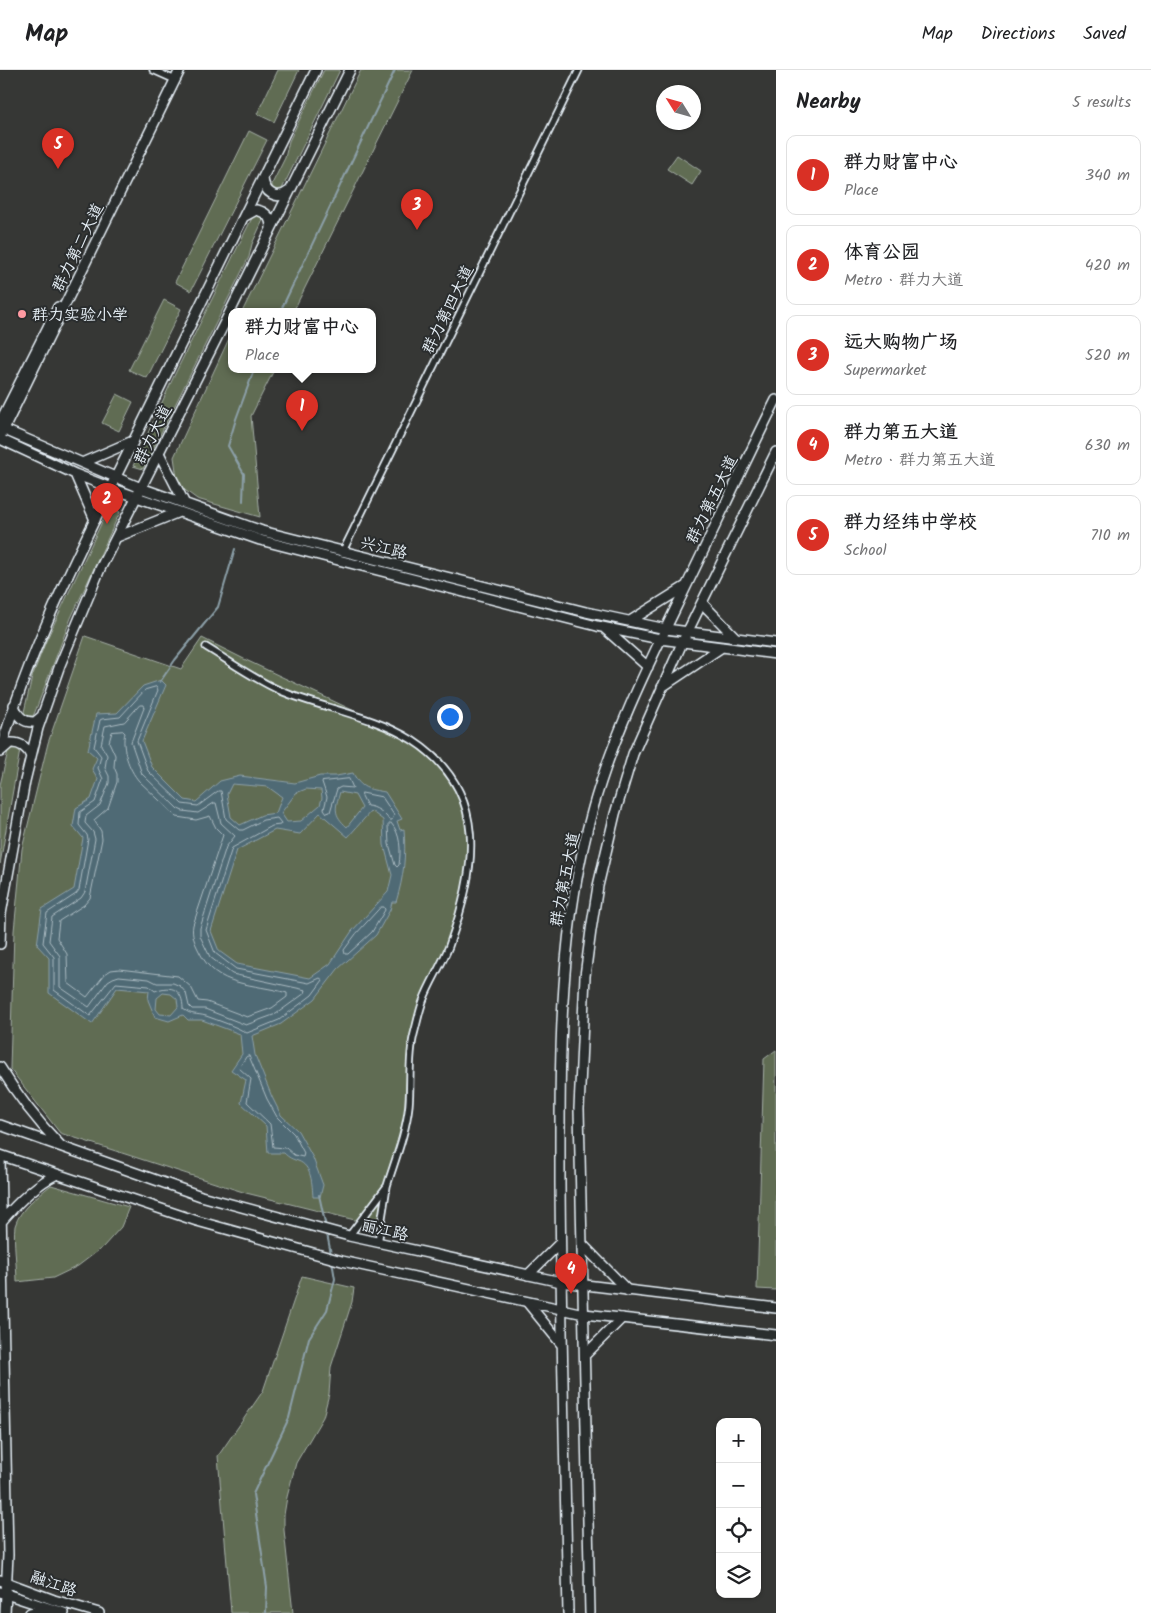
<!DOCTYPE html>
<meta charset="utf-8">
<style>
:root{--surface:#fff;--page:#f6f6f6;--text:#202124;--muted:#757577;--line:#e0e0e0;--accent:#d93025}
body{margin:0;font-family:Kalam,"LXGW WenKai TC",sans-serif;background:var(--page);color:var(--text)}
.controls{position:absolute;right:15px;bottom:15px;display:grid;overflow:hidden;border-radius:10px;box-shadow:0 1px 4px #0004}
.controls button{width:45px;height:45px;display:grid;place-items:center;padding:0;border:0;border-bottom:1px solid var(--line);background:var(--surface);color:var(--text);font:25px sans-serif}
.compass{position:absolute;left:656px;top:15px;width:45px;height:45px;border-radius:50%;background:var(--surface);box-shadow:0 1px 4px #0004;rotate:307deg}
.you{position:absolute;left:449px;top:646px;width:18px;height:18px;margin:-12px;border:4px solid #fff;border-radius:50%;background:#1a73e8;box-shadow:0 0 0 8px #1a73e833}
.badge{display:grid;place-items:center;width:32px;height:32px;border-radius:50%;background:var(--accent);color:#fff;font-size:16px;font-weight:700}
.pin{position:absolute;translate:-50% -41px;filter:drop-shadow(0 1px 2px #0008)}
.pin::after{content:'';position:absolute;top:26px;width:18px;height:15px;background:inherit;clip-path:polygon(0 0,100% 0,50% 100%)}
.popup{position:absolute;left:228px;top:238px;width:148px;height:65px;box-sizing:border-box;display:grid;place-content:center;border-radius:10px;background:var(--surface);filter:drop-shadow(0 1px 4px #0005);font-size:16px;white-space:nowrap;color:var(--muted)}
.popup b{font-size:19px;color:var(--text)}
.popup::after{content:'';position:absolute;left:50%;top:100%;margin-left:-10px;border:10px solid transparent;border-top-color:var(--surface)}
.list{margin:0;padding:0;list-style:none}
h2{display:flex;justify-content:space-between;align-items:center;height:65px;margin:0;padding:0 20px;font-size:21px}
h2 small{font-size:16px;font-weight:400;color:var(--muted)}
.list li{display:grid;grid-template-columns:32px 1fr auto;gap:15px;align-items:center;box-sizing:border-box;height:80px;margin:0 10px 10px;padding:0 10px;border:1px solid var(--line);border-radius:10px}
.list b{display:block;font-size:19px;white-space:nowrap}
.list p{margin:0;font-size:16px;white-space:nowrap;color:var(--muted)}
.list em{font-size:16px;font-style:normal;color:var(--muted)}
.icon{flex:none;width:28px;height:28px;fill:none;stroke:currentColor;stroke-width:2;stroke-linecap:round;stroke-linejoin:round}
.map{position:relative;flex:none;width:776px;height:1543px;overflow:hidden}
header{display:flex;align-items:center;gap:30px;box-sizing:border-box;height:70px;padding:0 25px;background:var(--surface);border-bottom:1px solid var(--line)}
header strong{font-size:24px}
nav{display:flex;gap:28px;margin-inline-start:auto;font-size:18px}
main{display:flex}
aside{flex:1;background:var(--surface)}
.map>svg:first-child{display:block}
.green{fill:#616c53;stroke:#a4aea6}
.water{fill:#4f6a74;stroke:#8ca0a9;fill-rule:evenodd}
.lines{fill:none;stroke-linecap:round;stroke-linejoin:round}
.shore{stroke:#abbbc3;stroke-width:1}
.stream{stroke:#8ca0a9;stroke-width:2}
.minor-casing{stroke:#e8f1f8;stroke-width:9}
.secondary-casing{stroke:#e8f1f8;stroke-width:12}
.primary-casing{stroke:#e8f1f8;stroke-width:12}
.minor{stroke:#2a2d2e;stroke-width:5.5}
.secondary{stroke:#2a2d2e;stroke-width:9}
.primary{stroke:#2a2d2e;stroke-width:9}
.poi-dot{fill:#ff9aa2;stroke:#2a2d2e;stroke-width:2}
.labels{text-anchor:middle;stroke-width:4;stroke-linejoin:round;paint-order:stroke}
.street-label{font-size:16px;fill:#e8f1f8;stroke:#2a2d2e}
.poi-label{font-size:16px;fill:#e8f1f8;stroke:#2a2d2e;text-anchor:start}
</style>
<header>
<strong>Map</strong>
<nav><a>Map</a><a>Directions</a><a>Saved</a></nav>
</header>
<main>
<div class="map">
<svg width="776" height="1543" viewBox="0 0 776 1543">
<rect width="100%" height="100%" fill="#363735"/>
<filter id="ink" filterUnits="userSpaceOnUse"><feTurbulence type="fractalNoise" baseFrequency=".02" numOctaves="2"/><feDisplacementMap in="SourceGraphic" scale="10" xChannelSelector="R" yChannelSelector="G"/><feConvolveMatrix kernelMatrix="1 2 1 2 8 2 1 2 1" color-interpolation-filters="sRGB"/></filter>
<g filter="url(#ink)">
<!-- green -->
<path class="green" d="M 278,0 L 299,0 L 274,52 L 257,44 Z
M 324,0 L 340,0 L 282,119 L 275,120 L 272,117 L 272,114 L 285,88 L 289,71 Z
M 361,0 L 413,0 L 293,242 L 242,242 Z
M 249,61 L 267,70 L 191,221 L 175,212 Z
M 677,85 L 701,101 L 692,115 L 667,99 Z
M 256,145 L 261,147 L 263,150 L 252,174 L 249,187 L 143,399 L 133,396 L 174,306 L 253,146 Z
M 164,230 L 181,239 L 147,308 L 129,300 Z
M 232,262 L 232,300 L 274,300 L 251,346 L 260,447 L 197,429 L 178,415 L 174,387 Z
M 117,324 L 133,332 L 119,361 L 102,353 Z
M 109,437 L 120,442 L 71,548 L 35,642 L 33,646 L 28,646 L 24,642 L 32,607 L 46,571 Z
M 85,566 L 181,599 L 202,568 L 248,591 L 412,668 L 441,687 L 468,733 L 474,771 L 464,825 L 448,884 L 420,932 L 409,970 L 404,1044 L 383,1157 L 246,1123 L 60,1063 L 10,999 L 14,861 L 22,779 L 48,673 Z
M 11,677 L 15,677 L 20,680 L 0,794 L 0,715 L 8,681 Z
M 776,980 L 776,1220 L 757,1219 L 764,989 Z
M 51,1115 L 129,1137 L 121,1157 L 103,1177 L 78,1196 L 53,1208 L 17,1212 C 17,1198 13,1168 15,1156 C 20,1138 38,1126 51,1115 Z
M 302,1206 L 354,1218 L 352,1232 L 331,1297 L 329,1324 L 323,1347 L 296,1393 L 287,1427 L 284,1445 L 284,1460 L 293,1543 L 231,1543 L 218,1386 L 263,1321 Z"/>
<!-- water -->
<path class="water" d="M 161,610 L 166,615 L 142,671 L 152,697 L 185,730 L 196,732 L 220,711 L 240,706 L 295,713 L 320,706 L 336,706 L 353,703 C 361,719 368,719 385,722 L 402,749 L 397,751 L 400,760 L 404,759 C 406,786 404,806 396,832 L 392,832 L 390,840 L 376,865 L 338,899 L 315,929 L 281,954 L 252,966 L 255,985 L 272,1027 L 281,1045 L 298,1061 L 313,1088 L 323,1115 L 320,1127 L 313,1127 C 312,1114 312,1096 298,1091 C 292,1089 289,1088 284,1083 L 268,1083 L 266,1056 L 241,1033 L 246,1010 L 231,1000 L 242,984 L 240,964 L 202,950 L 188,950 L 183,945 L 169,951 L 155,947 L 148,930 L 149,921 L 117,918 L 92,954 L 49,923 L 49,888 L 37,875 L 42,839 L 74,819 L 83,768 L 73,756 L 76,738 L 91,729 L 98,709 L 92,699 L 97,688 L 88,680 L 96,644 L 117,643 L 143,616 ZM 232,714 L 268,717 L 282,727 L 276,743 L 262,745 L 240,755 L 231,747 L 227,724 ZM 306,719 L 321,720 L 322,728 L 320,735 L 301,751 L 287,752 L 281,743 L 296,723 ZM 340,722 L 355,725 L 362,738 L 347,757 C 333,744 335,739 340,722 ZM 371,741 L 383,750 L 384,775 L 392,805 L 388,822 L 352,861 L 330,894 L 310,908 L 237,894 L 219,881 L 211,861 L 237,780 L 275,760 L 300,764 L 320,743 L 348,767 ZM 163,923 L 171,924 L 177,929 L 178,937 L 171,945 L 160,944 L 156,939 L 157,928 Z"/>
<g class="lines">
<!-- shore -->
<path class="shore" d="M 156,617 L 158,620 L 137,671 L 148,701 L 182,734 L 198,736 L 218,721 L 221,721 L 226,749 L 239,760 L 243,760 L 263,750 L 277,748 L 281,753 L 280,755 L 272,756 L 232,778 L 206,860 L 215,883 L 236,899 L 309,913 L 320,908 L 323,910 L 312,925 L 279,950 L 247,963 C 235,956 220,951 206,946 C 195,943 193,946 183,939 C 183,920 172,914 155,921 L 149,916 L 116,913 L 90,946 L 54,920 L 54,887 L 43,873 L 47,843 L 76,824 L 79,820 L 88,769 L 87,765 L 79,755 L 80,742 L 95,732 L 103,709 L 98,698 L 101,686 L 94,677 L 100,650 L 102,649 L 120,647 L 145,620 Z
M 140,635 L 143,635 L 144,638 L 131,672 L 142,704 L 178,739 L 183,741 L 198,743 L 214,733 L 216,733 L 221,753 L 235,766 L 226,777 L 200,858 L 200,866 L 210,887 L 232,904 L 306,920 L 305,923 L 276,944 L 246,955 L 205,939 L 192,939 L 189,936 L 186,923 L 180,916 L 173,913 L 157,913 L 149,909 L 119,906 L 113,908 L 108,911 L 89,937 L 60,917 L 60,886 L 49,871 L 52,847 L 81,828 L 85,822 L 95,769 L 93,762 L 85,753 L 86,746 L 100,735 L 109,713 L 109,706 L 105,698 L 107,685 L 101,675 L 105,656 L 124,652 Z
M 123,661 L 125,663 C 121,677 129,700 139,711 L 177,747 L 196,750 L 210,746 L 216,758 L 223,765 L 193,855 C 191,865 195,873 199,881 C 216,918 254,913 287,923 L 287,927 L 272,938 L 247,947 L 207,932 L 198,931 L 191,917 L 178,906 L 119,899 L 111,900 L 105,904 L 87,927 L 68,913 L 67,884 L 57,868 L 59,851 L 84,835 L 90,828 L 102,769 L 101,761 L 94,750 L 108,738 L 117,712 L 117,704 L 114,697 L 115,685 L 109,672 L 112,662 Z
M 349,709 L 353,718 L 341,717 L 337,719 L 330,742 L 327,743 L 324,739 L 327,727 L 322,712 Z
M 362,723 L 382,727 L 394,745 L 392,750 L 389,750 C 385,743 375,736 367,736 L 362,726 Z
M 391,753 C 401,764 401,780 399,795 L 397,797 L 395,795 L 389,774 L 388,756 Z
M 381,837 L 384,837 L 385,840 L 372,862 L 348,884 L 345,884 L 344,880 L 356,864 Z
M 249,986 L 267,1029 L 277,1047 L 294,1064 L 304,1083 L 303,1087 L 294,1085 L 286,1078 L 273,1077 L 270,1054 L 247,1032 L 251,1009 L 239,998 L 246,987 Z"/>
<!-- stream -->
<path class="stream" d="M 280,242 L 395,0
M 243,431 L 244,404 L 228,376 L 236,349 L 254,300
M 160,612 L 175,590 L 218,537 L 235,479
M 319,1125 L 326,1157
M 327,1164 L 331,1184
M 266,1543 L 267,1517 L 253,1424 L 289,1348 L 309,1268 L 327,1240 L 335,1209 L 332,1191"/>
<!-- minor casing -->
<g class="minor-casing">
<path id="minor" d="M 153,0 L 173,9
M 342,483 L 579,0
M 206,577 C 229,591 257,611 281,621 C 324,639 372,645 412,670 C 491,721 476,800 449,876 C 442,895 430,912 423,931 C 419,942 417,953 414,964 C 408,987 411,1012 409,1035 C 406,1063 395,1090 387,1116
M 349,1166 L 387,1116 L 378,1173"/>
</g>
<!-- secondary casing -->
<g class="secondary-casing">
<path id="secondary" d="M 0,352 L 58,237
M 0,358 L 141,418 L 262,461 L 586,542 L 666,559 L 776,573
M 1,365 L 180,0
M 0,369 L 75,404 L 111,418 L 260,470 L 597,556 L 660,569 L 776,584
M 159,383 L 184,432
M 82,393 L 133,371
M 75,404 L 95,450
M 117,467 L 179,442
M 702,533 L 736,568
M 630,551 L 686,516
M 604,558 L 648,597
M 662,617 L 722,577
M 582,1174 L 628,1221
M 528,1205 L 560,1173
M 527,1232 L 562,1275
M 585,1285 L 622,1248
M 0,1510 L 54,1530 L 99,1543
M 0,1522 L 64,1543
M 568,1543 C 565,1400 561,1257 560,1114 C 560,987 558,862 593,738 C 614,663 649,593 683,523 C 714,459 744,394 776,330
M 590,1543 L 579,1039 L 585,906 L 591,860 L 598,816 L 615,744 L 633,684 L 682,573 L 776,382"/>
</g>
<!-- primary casing -->
<g class="primary-casing">
<path id="primary" d="M 263,108 C 264,123 277,131 289,121
M 245,146 L 256,140 C 267,142 271,148 271,158
M 14,635 C 17,646 23,653 35,652 L 42,646
M 2,680 L 10,673 C 20,672 28,678 31,687
M 0,682 C 31,573 84,472 134,370 C 194,247 255,123 316,0
M 0,874 L 1,844 L 25,711 L 38,658 L 60,595 L 100,499 L 226,250 L 350,0
M 0,997 C 17,1025 37,1051 60,1075
M 0,1055 L 201,1126 L 349,1166 L 561,1212 L 776,1238
M 0,1085 L 197,1151 L 342,1191 L 584,1244 L 776,1265
M 0,1087 L 8,1485 L 5,1543
M 1,1152 C 17,1133 35,1115 57,1104
M 30,1543 L 39,1541 L 59,1541"/>
</g>
<!-- minor -->
<use href="#minor" class="minor"/>
<!-- secondary -->
<use href="#secondary" class="secondary"/>
<!-- primary -->
<use href="#primary" class="primary"/>
</g>
</g>
<!-- markers -->
<circle class="poi-dot" cx="22" cy="244" r="5"/>
<g class="labels">
<!-- street labels -->
<g class="street-label">
<text transform="translate(77 177) rotate(-64)" y="6">群力第二大道</text>
<text transform="translate(447 239) rotate(-64)" y="6">群力第四大道</text>
<text transform="translate(152 364) rotate(-63)" y="6">群力大道</text>
<text transform="translate(711 429) rotate(-64)" y="6">群力第五大道</text>
<text transform="translate(384 477) rotate(14)" y="6">兴江路</text>
<text transform="translate(564 809) rotate(-79)" y="6">群力第五大道</text>
<text transform="translate(385 1159) rotate(13)" y="6">丽江路</text>
<text transform="translate(54 1513) rotate(19)" y="6">融江路</text>
</g>
<!-- poi labels -->
<g class="poi-label">
<text x="32" y="250">群力实验小学</text>
</g>
</g>
</svg>
<div class="controls">
<button>+</button>
<button>−</button>
<button><svg class="icon" aria-label="locate" viewBox="0 0 24 24"><circle cx="12" cy="12" r="6"/><path d="M12 2v4M12 18v4M2 12h4M18 12h4"/></svg></button>
<button><svg class="icon" aria-label="layers" viewBox="0 0 24 24"><path d="M12 4l9 5-9 5-9-5zM3 14l9 5 9-5"/></svg></button>
</div>
<svg class="compass" viewBox="-18 -18 36 36"><path d="M0-13l5 13h-10z" fill="#e53935"/><path d="M0 13l5-13h-10z" fill="#757577"/></svg>
<div class="you"></div>
<div class="pin badge" style="left:302px;top:361px">1</div>
<div class="popup"><b>群力财富中心</b>Place</div>
<div class="pin badge" style="left:107px;top:454px">2</div>
<div class="pin badge" style="left:417px;top:160px">3</div>
<div class="pin badge" style="left:571px;top:1224px">4</div>
<div class="pin badge" style="left:58px;top:99px">5</div>
</div>
<aside>
<h2>Nearby<small>5 results</small></h2>
<ul class="list">
<li><span class="badge">1</span><div><b>群力财富中心</b><p>Place</p></div><em>340 m</em></li>
<li><span class="badge">2</span><div><b>体育公园</b><p>Metro · 群力大道</p></div><em>420 m</em></li>
<li><span class="badge">3</span><div><b>远大购物广场</b><p>Supermarket</p></div><em>520 m</em></li>
<li><span class="badge">4</span><div><b>群力第五大道</b><p>Metro · 群力第五大道</p></div><em>630 m</em></li>
<li><span class="badge">5</span><div><b>群力经纬中学校</b><p>School</p></div><em>710 m</em></li>
</ul>
</aside>
</main>
